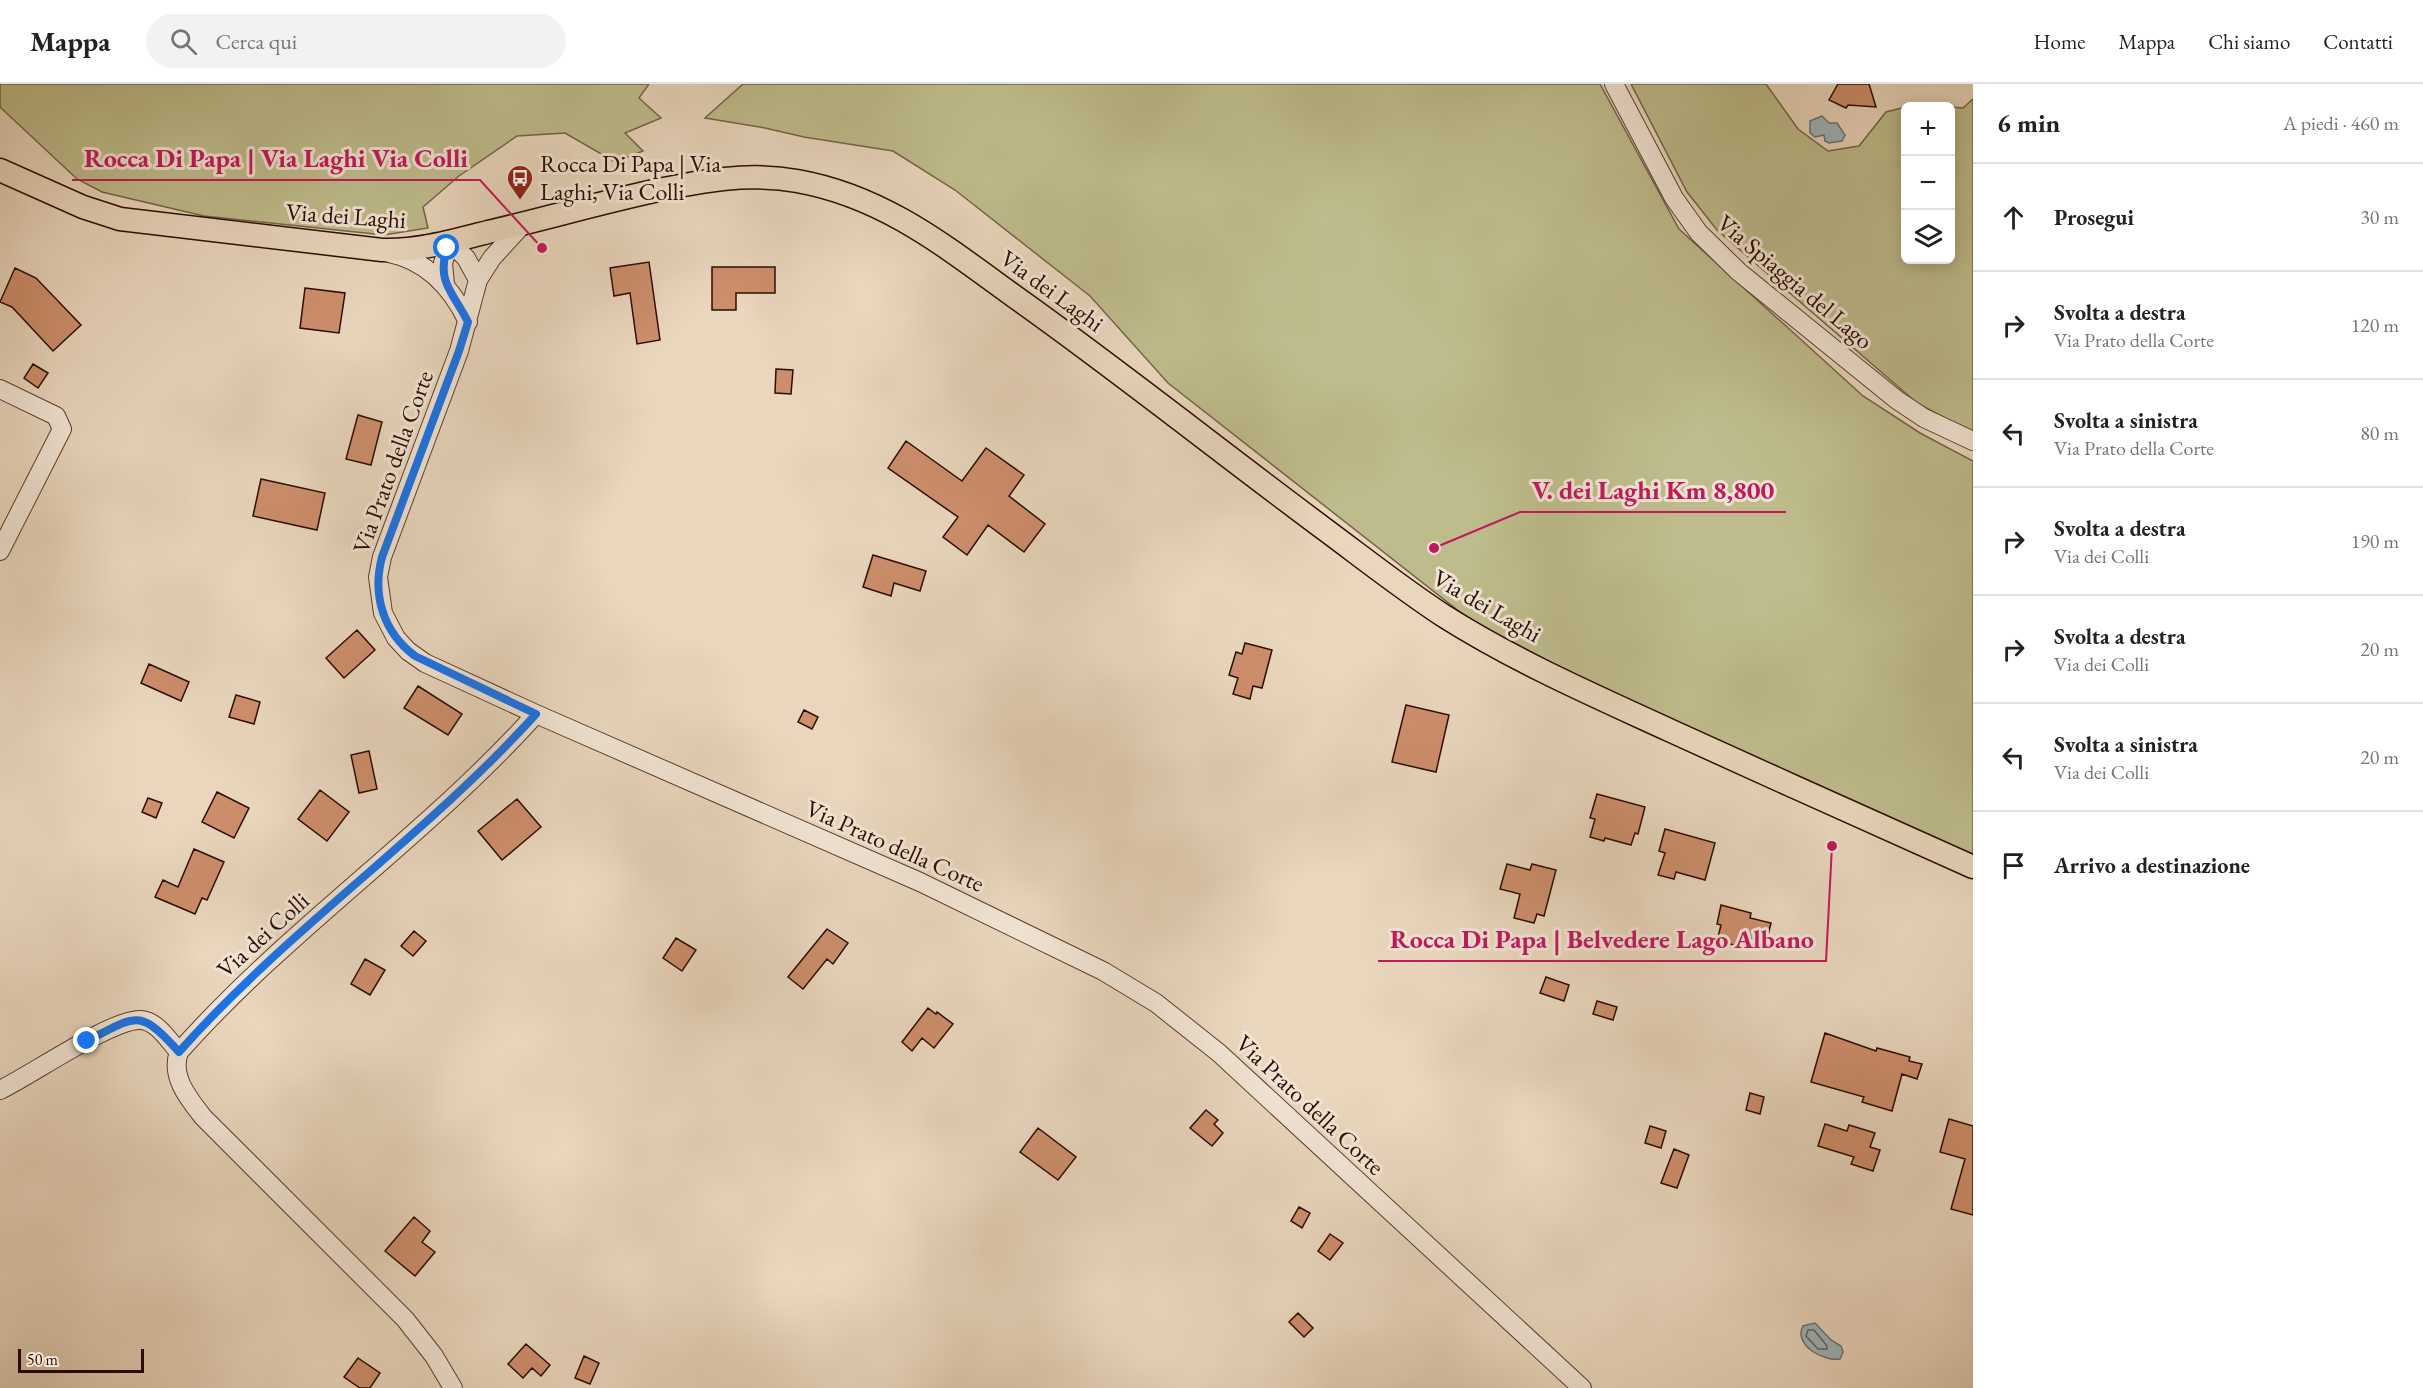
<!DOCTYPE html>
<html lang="it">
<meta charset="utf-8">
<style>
:root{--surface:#fff;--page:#f2f2f2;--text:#222;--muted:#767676;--line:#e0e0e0}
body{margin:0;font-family:"EB Garamond",serif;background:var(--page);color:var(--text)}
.controls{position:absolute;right:18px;top:18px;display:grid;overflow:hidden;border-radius:9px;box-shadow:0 3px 15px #0003}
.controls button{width:54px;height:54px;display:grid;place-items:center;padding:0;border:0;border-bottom:2px solid var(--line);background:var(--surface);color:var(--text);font:30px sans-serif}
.scale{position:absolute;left:18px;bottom:15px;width:126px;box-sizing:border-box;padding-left:6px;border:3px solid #2b0c01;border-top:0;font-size:16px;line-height:21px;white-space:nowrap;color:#2b0c01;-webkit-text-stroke:4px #f1e4d4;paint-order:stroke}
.stop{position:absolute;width:18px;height:18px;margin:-14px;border:4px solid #1a73e8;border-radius:50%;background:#fff}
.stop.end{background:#1a73e8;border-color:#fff;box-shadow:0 2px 6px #0008}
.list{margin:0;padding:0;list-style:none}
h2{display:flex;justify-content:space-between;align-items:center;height:78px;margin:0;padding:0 24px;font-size:26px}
h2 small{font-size:20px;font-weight:400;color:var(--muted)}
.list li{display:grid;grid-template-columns:39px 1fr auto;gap:18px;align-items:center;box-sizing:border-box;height:108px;padding:0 24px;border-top:2px solid var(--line)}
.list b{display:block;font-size:22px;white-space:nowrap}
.list p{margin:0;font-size:20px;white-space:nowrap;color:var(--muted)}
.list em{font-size:20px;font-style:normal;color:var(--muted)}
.icon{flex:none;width:33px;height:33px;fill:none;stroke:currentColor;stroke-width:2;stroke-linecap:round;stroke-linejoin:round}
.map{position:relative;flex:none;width:1973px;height:1304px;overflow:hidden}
header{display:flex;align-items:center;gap:36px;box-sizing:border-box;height:84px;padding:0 30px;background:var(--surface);border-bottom:2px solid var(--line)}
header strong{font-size:28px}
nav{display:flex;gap:33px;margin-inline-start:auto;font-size:21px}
.search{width:420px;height:54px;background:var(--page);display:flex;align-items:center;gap:15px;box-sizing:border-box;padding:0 21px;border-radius:33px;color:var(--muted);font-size:22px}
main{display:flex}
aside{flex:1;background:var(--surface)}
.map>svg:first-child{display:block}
.green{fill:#bebc8c;stroke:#746446;stroke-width:1.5}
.water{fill:#9cb6bb;stroke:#6f7271;stroke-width:1.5}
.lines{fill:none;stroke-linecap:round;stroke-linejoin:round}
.shore{stroke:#64615e;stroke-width:1.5}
.building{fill:#cd8e6c;stroke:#2b0c01;stroke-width:1.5}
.minor-casing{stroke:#5a3e30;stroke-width:20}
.major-casing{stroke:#2b0c01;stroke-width:25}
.minor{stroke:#f1e4d4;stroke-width:18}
.major{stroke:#e9d6bd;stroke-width:22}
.route{stroke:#1a73e8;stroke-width:8}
.labels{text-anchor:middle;stroke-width:6;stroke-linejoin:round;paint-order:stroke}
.poi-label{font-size:24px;fill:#2b0c01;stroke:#f1e4d4;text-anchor:start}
.street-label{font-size:24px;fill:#2b0c01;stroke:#f1e4d4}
.leader{fill:none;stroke:#c2185b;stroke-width:2}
.callout-dot{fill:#c2185b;stroke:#f1e4d4;stroke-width:2}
.callout-label{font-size:26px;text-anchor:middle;font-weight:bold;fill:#c2185b;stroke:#f1e4d4;stroke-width:6;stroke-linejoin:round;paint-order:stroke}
</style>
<header>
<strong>Mappa</strong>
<div class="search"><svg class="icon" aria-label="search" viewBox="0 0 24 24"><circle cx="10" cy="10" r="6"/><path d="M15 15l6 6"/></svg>Cerca qui</div>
<nav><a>Home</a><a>Mappa</a><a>Chi siamo</a><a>Contatti</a></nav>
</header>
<main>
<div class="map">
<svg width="1973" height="1304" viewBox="0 0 1973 1304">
<rect width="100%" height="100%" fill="#e9d6bd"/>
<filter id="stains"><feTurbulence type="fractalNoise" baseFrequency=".00333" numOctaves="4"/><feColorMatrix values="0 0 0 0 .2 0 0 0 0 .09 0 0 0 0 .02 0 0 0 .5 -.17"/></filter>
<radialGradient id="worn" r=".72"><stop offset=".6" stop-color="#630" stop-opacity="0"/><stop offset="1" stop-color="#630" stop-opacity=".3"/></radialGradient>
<!-- green -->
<path class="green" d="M 0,0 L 649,0 L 639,14 L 661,34 L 625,49 L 643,67 L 615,78 L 565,49 L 517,52 L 459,92 L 423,123 L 428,144 L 384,151 L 204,132 L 102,108 L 77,95 L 0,23 Z
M 743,0 L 1600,0 L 1679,145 L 1863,312 L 1920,349 L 1973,377 L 1973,772 L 1736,667 L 1541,574 L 1469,535 L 1168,299 L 1090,212 L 955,106 L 893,67 L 804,53 L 765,44 L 705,34 Z
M 1631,0 L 1766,0 L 1798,45 L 1828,67 L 1859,62 L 1886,28 L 1906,23 L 1906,176 L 1950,176 L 1951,23 L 1963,24 L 1973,15 L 1973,349 L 1917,319 L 1717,146 L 1687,108 Z"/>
<!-- water -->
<path class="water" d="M 1822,32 L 1829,39 L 1837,39 L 1845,51 L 1842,57 L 1829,59 L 1825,57 L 1824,51 L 1815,53 L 1810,49 L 1810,37 Z
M 1815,1239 L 1831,1256 L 1841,1262 L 1843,1268 L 1840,1275 C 1824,1278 1793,1261 1803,1242 Z"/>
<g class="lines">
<!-- shore -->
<path class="shore" d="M 1808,1246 L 1814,1246 L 1827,1262 L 1827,1265 L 1818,1265 L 1806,1252 Z"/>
</g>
<!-- building -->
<path class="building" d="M 1838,0 L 1869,0 L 1876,23 L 1848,21 L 1846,24 L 1829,16 Z
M 649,178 L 660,256 L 637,260 L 630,209 L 614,212 L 610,184 Z
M 712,183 L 775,183 L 775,209 L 736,209 L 736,226 L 712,226 Z
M 15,184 L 36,194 L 81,241 L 53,267 L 12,223 L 0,218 Z
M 305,204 L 345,209 L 339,249 L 300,244 Z
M 33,280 L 48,289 L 38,304 L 24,294 Z
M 776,285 L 793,286 L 791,310 L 775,309 Z
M 358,331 L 382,338 L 371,381 L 346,375 Z
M 906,357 L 962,397 L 986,364 L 1024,391 L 1009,412 L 1045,440 L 1024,468 L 988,441 L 967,471 L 943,453 L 958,433 L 888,384 Z
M 261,395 L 325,409 L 317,446 L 253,432 Z
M 873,471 L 926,487 L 920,507 L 894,499 L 891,512 L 863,503 Z
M 357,546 L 375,566 L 344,594 L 326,574 Z
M 1245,559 L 1272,566 L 1262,604 L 1253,602 L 1250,615 L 1233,610 L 1238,594 L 1229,591 L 1236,568 L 1242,570 Z
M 149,580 L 189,598 L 181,617 L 141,599 Z
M 418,602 L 462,630 L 448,651 L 404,624 Z
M 236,611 L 260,618 L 254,640 L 229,633 Z
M 1406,621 L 1449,631 L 1436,688 L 1392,678 Z
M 804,626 L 818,633 L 812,645 L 798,638 Z
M 369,667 L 377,705 L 359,709 L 351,671 Z
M 320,706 L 349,728 L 327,757 L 298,735 Z
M 217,708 L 249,724 L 234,754 L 202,738 Z
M 1597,710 L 1645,723 L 1638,750 L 1635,749 L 1631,761 L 1605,754 L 1604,757 L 1590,753 L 1595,735 L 1590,734 Z
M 148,714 L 162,719 L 156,734 L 142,728 Z
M 517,715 L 541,743 L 502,776 L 478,747 Z
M 1665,745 L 1715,759 L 1705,796 L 1676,788 L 1674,795 L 1658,791 L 1665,769 L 1659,767 Z
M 194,765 L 224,778 L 207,816 L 202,814 L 195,830 L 155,813 L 163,796 L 178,803 Z
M 1507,780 L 1530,786 L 1532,780 L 1556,786 L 1544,832 L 1537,830 L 1534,839 L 1514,834 L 1520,810 L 1500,805 Z
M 1721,821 L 1751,829 L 1750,834 L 1771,839 L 1766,859 L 1746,853 L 1743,863 L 1717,857 L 1721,841 L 1717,840 Z
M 827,845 L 848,859 L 833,880 L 827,875 L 803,905 L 788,893 Z
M 414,847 L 426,857 L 413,872 L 401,862 Z
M 676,854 L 696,866 L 682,887 L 663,874 Z
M 365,875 L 385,886 L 370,911 L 351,900 Z
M 1546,893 L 1569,901 L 1564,917 L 1540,909 Z
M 1597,917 L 1617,923 L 1613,936 L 1593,930 Z
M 928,924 L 936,930 L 937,928 L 953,940 L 934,964 L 922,954 L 912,967 L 902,958 Z
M 1825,949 L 1876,967 L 1877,964 L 1910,973 L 1909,977 L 1922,980 L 1917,995 L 1902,990 L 1892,1027 L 1862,1018 L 1864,1013 L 1811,998 Z
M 1750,1009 L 1764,1013 L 1760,1030 L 1746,1026 Z
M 1206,1026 L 1218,1036 L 1214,1040 L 1223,1049 L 1212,1062 L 1190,1044 Z
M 1949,1035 L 1973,1042 L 1973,1131 L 1951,1125 L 1965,1075 L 1940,1068 Z
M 1825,1040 L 1847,1047 L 1849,1041 L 1875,1049 L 1870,1063 L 1880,1066 L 1873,1087 L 1851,1080 L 1854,1073 L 1818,1062 Z
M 1650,1042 L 1666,1047 L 1661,1064 L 1645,1059 Z
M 1038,1044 L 1076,1073 L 1058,1096 L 1020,1068 Z
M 1674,1065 L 1689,1071 L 1677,1104 L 1661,1099 Z
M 1299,1123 L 1310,1129 L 1302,1144 L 1291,1137 Z
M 414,1133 L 430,1147 L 422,1158 L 435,1168 L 415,1192 L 385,1167 Z
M 1330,1150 L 1343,1159 L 1330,1176 L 1318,1167 Z
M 1298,1229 L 1313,1244 L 1304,1253 L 1289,1238 Z
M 526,1260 L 550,1281 L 541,1292 L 532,1284 L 523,1294 L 508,1280 Z
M 584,1272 L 599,1279 L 590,1300 L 575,1294 Z
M 358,1274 L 380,1289 L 370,1304 L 360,1304 L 344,1293 Z"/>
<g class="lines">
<!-- minor casing -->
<g class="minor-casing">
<path id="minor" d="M 1614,0 L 1674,114 L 1699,149 L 1739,188 L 1897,316 L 1924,334 L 1973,357
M 523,140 L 492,174 L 478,196 L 459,267 L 382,473 L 378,493 L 383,529 L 396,554 L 408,567 L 425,579 L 536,630 L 920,798 L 1103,887 L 1156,919 L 1219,969 L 1582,1304
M 389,169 C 428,177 452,204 468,238
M 445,200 L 443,179 L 450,158 L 466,174 L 478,196
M 0,305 L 56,332 L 62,345 L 0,467
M 0,1006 C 30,992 113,934 141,936 C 157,937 169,957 179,968
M 453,1304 L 434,1272 L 405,1235 L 203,1033 C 188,1014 170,992 179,968 C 288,845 426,752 536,630"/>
</g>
<!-- major casing -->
<g class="major-casing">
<path id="major" d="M 0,86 L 83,123 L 120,135 L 382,166 C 418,167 453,157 488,148 C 544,135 599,119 654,107 C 702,97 748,88 797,97 C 888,113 952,168 1025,220 C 1127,293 1226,372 1327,447 C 1366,476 1404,506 1444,532 C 1515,577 1593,611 1669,646 C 1770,692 1872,738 1973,783"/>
</g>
<!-- minor -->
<use href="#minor" class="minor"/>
<!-- major -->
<use href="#major" class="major"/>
</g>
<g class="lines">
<!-- route -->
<path class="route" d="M 87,957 C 137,931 139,924 179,968 C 288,845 426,752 536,630 L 415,572 C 383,548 372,511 382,473 L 459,267 L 468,238 C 454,209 436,199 447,164"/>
</g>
<!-- icons -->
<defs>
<g id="bus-pin" transform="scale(1.35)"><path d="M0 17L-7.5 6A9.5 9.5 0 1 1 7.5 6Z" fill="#8f2418" stroke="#f1e4d4"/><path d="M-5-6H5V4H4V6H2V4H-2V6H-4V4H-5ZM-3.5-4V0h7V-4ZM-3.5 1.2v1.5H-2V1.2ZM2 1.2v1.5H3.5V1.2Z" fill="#fff"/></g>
</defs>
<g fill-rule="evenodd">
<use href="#bus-pin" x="520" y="94"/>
</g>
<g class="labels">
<!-- poi labels -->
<g class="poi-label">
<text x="540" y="88">Rocca Di Papa | Via<tspan x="540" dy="28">Laghi, Via Colli</tspan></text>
</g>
<!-- street labels -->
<g class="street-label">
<text transform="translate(346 132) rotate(4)" y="8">Via dei Laghi</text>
<text transform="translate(1795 198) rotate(40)" y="8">Via Spiaggia del Lago</text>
<text transform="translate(1052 207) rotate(36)" y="8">Via dei Laghi</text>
<text transform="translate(393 378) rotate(-70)" y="8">Via Prato della Corte</text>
<text transform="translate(1487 522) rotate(30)" y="8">Via dei Laghi</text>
<text transform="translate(895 762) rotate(24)" y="8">Via Prato della Corte</text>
<text transform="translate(263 851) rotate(-42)" y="8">Via dei Colli</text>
<text transform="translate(1310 1021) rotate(43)" y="8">Via Prato della Corte</text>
</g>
</g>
<!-- callouts -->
<path class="leader" d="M542 164L480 96H72M1434 464L1520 428H1786M1832 762L1826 877H1378"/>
<g class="callout-dot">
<circle cx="542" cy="164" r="6"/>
<circle cx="1434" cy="464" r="6"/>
<circle cx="1832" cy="762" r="6"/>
</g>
<g class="callout-label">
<text x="276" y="83">Rocca Di Papa | Via Laghi Via Colli</text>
<text x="1653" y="415">V. dei Laghi Km 8,800</text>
<text x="1602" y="864">Rocca Di Papa | Belvedere Lago Albano</text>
</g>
<rect width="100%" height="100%" filter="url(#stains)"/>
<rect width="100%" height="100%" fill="url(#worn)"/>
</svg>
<div class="controls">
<button>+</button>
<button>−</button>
<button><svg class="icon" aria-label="layers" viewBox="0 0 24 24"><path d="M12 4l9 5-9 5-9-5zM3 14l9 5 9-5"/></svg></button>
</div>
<div class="scale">50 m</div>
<div class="stop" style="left:447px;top:164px"></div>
<div class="stop end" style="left:87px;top:957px"></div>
</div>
<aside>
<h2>6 min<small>A piedi · 460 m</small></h2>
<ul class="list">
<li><svg class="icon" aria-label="ahead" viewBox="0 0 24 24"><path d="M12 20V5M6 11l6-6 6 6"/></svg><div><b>Prosegui</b></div><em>30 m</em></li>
<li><svg class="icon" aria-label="right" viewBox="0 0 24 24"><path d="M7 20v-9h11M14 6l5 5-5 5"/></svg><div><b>Svolta a destra</b><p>Via Prato della Corte</p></div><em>120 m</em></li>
<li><svg class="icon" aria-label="left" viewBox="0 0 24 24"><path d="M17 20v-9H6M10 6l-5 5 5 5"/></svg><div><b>Svolta a sinistra</b><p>Via Prato della Corte</p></div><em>80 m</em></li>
<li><svg class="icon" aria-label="right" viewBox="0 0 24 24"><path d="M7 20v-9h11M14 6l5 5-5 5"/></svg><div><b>Svolta a destra</b><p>Via dei Colli</p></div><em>190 m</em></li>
<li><svg class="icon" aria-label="right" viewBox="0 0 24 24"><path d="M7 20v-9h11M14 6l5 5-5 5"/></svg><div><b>Svolta a destra</b><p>Via dei Colli</p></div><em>20 m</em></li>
<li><svg class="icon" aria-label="left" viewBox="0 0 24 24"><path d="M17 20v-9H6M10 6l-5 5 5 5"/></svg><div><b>Svolta a sinistra</b><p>Via dei Colli</p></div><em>20 m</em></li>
<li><svg class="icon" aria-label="arrive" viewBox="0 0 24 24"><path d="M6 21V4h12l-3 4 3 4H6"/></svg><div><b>Arrivo a destinazione</b></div></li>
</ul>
</aside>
</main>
